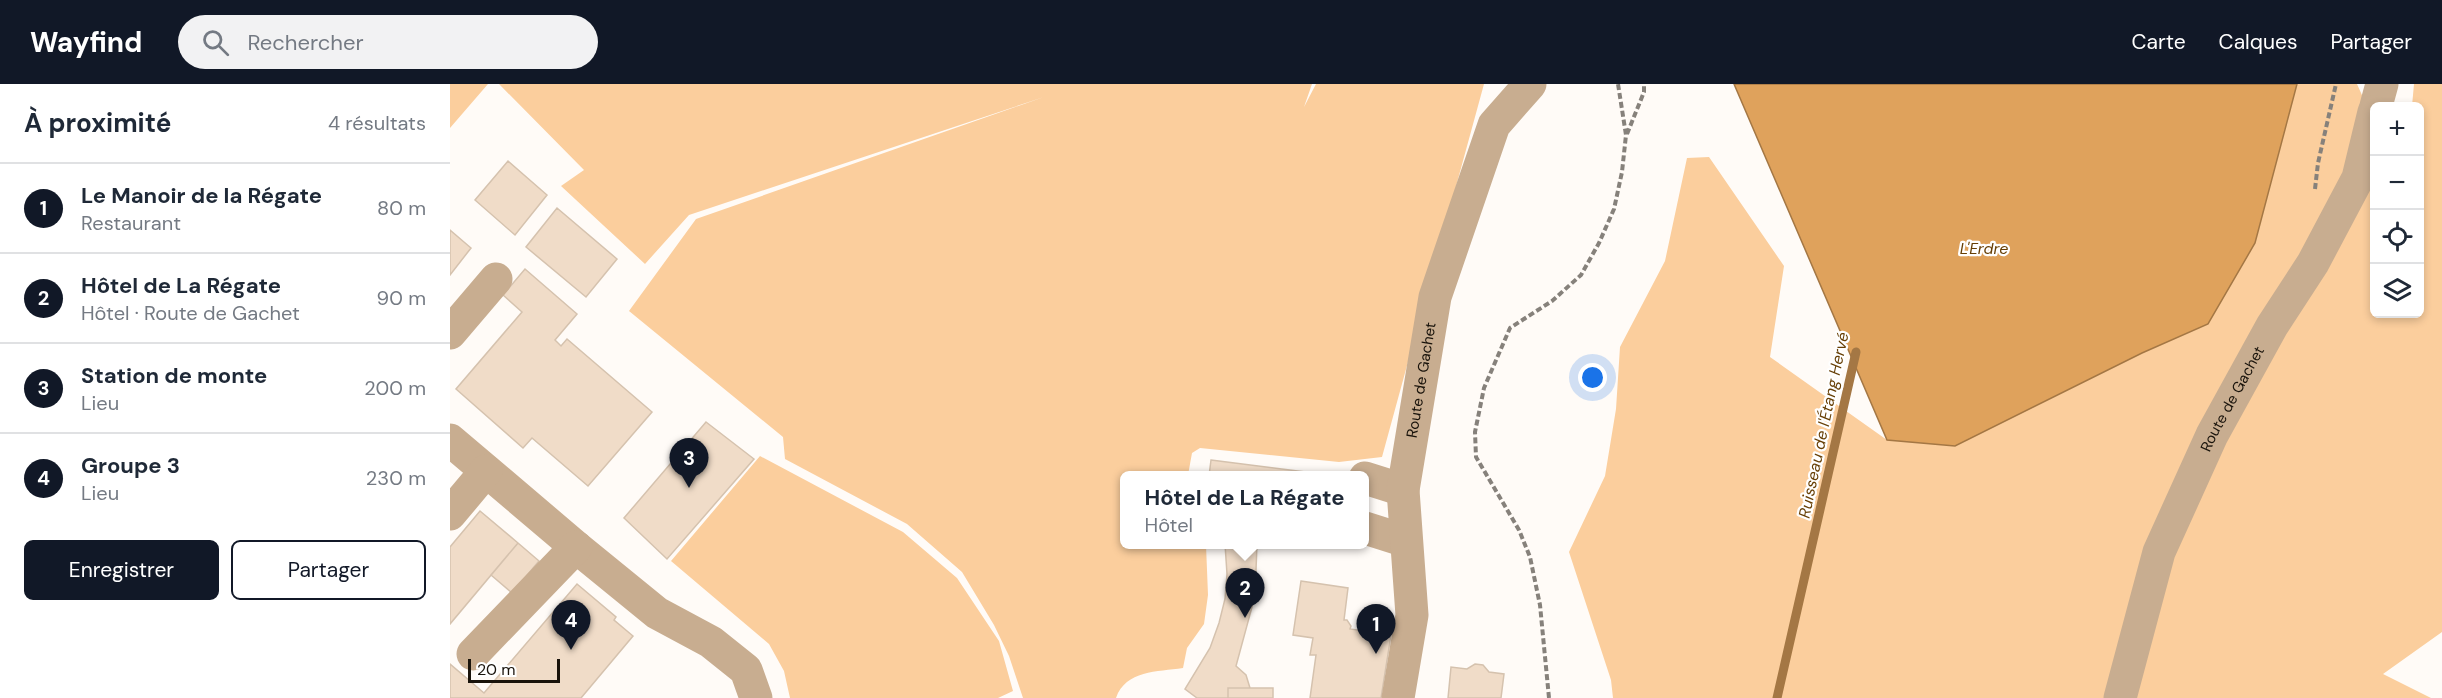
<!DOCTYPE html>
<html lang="fr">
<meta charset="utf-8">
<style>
:root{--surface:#fff;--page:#f2f2f3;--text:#1f2937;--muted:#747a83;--line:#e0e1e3;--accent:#111827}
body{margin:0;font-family:"DM Sans",sans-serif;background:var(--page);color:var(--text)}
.controls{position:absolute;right:18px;top:18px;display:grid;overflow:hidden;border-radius:9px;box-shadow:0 3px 9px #0003}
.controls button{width:54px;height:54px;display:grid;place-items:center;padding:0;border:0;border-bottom:2px solid var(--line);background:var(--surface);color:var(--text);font:30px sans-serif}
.scale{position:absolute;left:18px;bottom:15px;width:92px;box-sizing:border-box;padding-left:6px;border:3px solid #19130b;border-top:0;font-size:16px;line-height:21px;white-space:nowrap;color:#19130b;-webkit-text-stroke:4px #fff;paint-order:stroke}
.you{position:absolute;left:1143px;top:294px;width:21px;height:21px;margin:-15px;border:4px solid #fff;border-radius:50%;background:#1a73e8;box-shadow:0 0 0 9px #1a73e833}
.badge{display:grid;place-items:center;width:39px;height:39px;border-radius:50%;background:var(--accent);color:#fff;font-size:20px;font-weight:700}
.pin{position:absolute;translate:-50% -50px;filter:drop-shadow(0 2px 3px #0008)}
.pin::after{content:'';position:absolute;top:32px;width:21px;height:18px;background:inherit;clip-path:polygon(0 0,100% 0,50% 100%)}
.popup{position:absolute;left:670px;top:387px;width:249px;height:78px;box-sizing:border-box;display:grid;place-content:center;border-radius:9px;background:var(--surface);filter:drop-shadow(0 2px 4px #0005);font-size:20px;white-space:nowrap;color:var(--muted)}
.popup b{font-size:22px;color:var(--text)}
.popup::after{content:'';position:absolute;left:50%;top:100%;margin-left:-12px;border:12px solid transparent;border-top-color:var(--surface)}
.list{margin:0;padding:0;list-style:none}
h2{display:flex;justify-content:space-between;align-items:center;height:78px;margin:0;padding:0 24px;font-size:26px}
h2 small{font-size:20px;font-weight:400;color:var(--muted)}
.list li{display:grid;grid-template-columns:39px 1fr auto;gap:18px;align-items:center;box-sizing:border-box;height:90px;padding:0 24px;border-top:2px solid var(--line)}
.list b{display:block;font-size:22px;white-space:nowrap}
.list p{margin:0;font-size:20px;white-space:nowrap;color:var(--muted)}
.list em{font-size:20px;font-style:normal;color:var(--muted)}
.actions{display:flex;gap:12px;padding:18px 24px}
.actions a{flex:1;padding:14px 0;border:2px solid var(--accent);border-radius:9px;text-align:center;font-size:21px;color:var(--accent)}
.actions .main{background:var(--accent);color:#fff}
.icon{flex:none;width:33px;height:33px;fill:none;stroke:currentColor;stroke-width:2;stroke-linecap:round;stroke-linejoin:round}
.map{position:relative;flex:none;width:1992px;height:614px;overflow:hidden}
header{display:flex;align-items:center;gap:36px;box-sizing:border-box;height:84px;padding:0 30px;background:var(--accent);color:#fff}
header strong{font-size:28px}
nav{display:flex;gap:33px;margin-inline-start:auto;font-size:21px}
.search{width:420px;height:54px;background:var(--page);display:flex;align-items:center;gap:15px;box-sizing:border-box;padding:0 21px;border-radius:33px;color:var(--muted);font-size:22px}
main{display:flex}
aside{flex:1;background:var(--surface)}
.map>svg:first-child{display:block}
.green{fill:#fbce9d}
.water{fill:#dfa25c;stroke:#a47744;stroke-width:1.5}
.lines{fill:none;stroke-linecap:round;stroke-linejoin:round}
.stream{stroke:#a47744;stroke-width:9}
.building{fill:#f0dcc8;stroke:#d5c2ae;stroke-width:1.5}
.path{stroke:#86817b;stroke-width:4;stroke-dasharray:6 3;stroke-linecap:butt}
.minor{stroke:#c8ad90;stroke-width:33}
.labels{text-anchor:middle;stroke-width:4.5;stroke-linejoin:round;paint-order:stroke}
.street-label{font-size:15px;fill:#19130b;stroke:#fff}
.water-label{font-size:16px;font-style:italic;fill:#673f05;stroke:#fff}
</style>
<header>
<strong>Wayfind</strong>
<div class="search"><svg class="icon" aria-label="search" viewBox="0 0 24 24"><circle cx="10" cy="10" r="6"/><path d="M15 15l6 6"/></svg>Rechercher</div>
<nav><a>Carte</a><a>Calques</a><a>Partager</a></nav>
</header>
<main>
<aside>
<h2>À proximité<small>4 résultats</small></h2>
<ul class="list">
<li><span class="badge">1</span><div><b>Le Manoir de la Régate</b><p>Restaurant</p></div><em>80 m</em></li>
<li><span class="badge">2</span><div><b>Hôtel de La Régate</b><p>Hôtel · Route de Gachet</p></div><em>90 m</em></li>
<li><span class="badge">3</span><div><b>Station de monte</b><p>Lieu</p></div><em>200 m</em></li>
<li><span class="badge">4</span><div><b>Groupe 3</b><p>Lieu</p></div><em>230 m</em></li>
</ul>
<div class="actions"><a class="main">Enregistrer</a><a>Partager</a></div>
</aside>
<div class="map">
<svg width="1992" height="614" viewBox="0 0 1992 614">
<rect width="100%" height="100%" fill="#fffbf7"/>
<!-- green -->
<path class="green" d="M 0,0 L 38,0 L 0,44 Z
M 49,0 L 862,0 L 854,23 L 866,0 L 1034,0 L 932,373 L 889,378 L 750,364 L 742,369 L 738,391 L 675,392 L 675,460 L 756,461 L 758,511 L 754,540 L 737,564 L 733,584 C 707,588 676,586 666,614 L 573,614 L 559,572 L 544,541 L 512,488 L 457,440 L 335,375 L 333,353 L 179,227 L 246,135 L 594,13 L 239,131 L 195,180 L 111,102 L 134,86 Z
M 1847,0 L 1907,0 L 1924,38 L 1924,230 L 1970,230 L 1970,22 L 1962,22 L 1964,0 L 1992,0 L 1992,548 L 1933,590 L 1981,614 L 1163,614 L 1161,596 L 1119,468 L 1155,392 L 1166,325 L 1170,263 L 1215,177 L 1237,74 L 1259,73 L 1334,182 L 1320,273 L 1437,356 L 1505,362 L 1692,269 L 1758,240 L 1805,159 Z
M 310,372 L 453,448 L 507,494 L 549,557 L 563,607 L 548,614 L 340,614 L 334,587 L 319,560 L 221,477 Z"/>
<!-- water -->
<path class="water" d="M 1284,0 L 1847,0 L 1805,159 L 1758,240 L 1692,269 L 1505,362 L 1437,356 Z"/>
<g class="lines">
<!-- stream -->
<path class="stream" d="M 1327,614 L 1406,268"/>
</g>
<!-- building -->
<path class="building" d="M 58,77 L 97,111 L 65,151 L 25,116 Z
M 107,124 L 167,175 L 136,213 L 76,163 Z
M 0,146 L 21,164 L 0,191 Z
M 75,185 L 127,230 L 105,256 L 111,262 L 117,255 L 202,328 L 138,402 L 82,354 L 73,364 L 6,305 L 72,228 L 53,211 Z
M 256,338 L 304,375 L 217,475 L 174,434 Z
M 761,376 L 855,388 L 855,392 L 759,392 Z
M 30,427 L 68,459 L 0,540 L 0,463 Z
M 68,459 L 89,477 L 62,509 L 41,491 Z
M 775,460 L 807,460 L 805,512 L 786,582 L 796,591 L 800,604 L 778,604 L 778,614 L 747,614 L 735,605 L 760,564 L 769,539 L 775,515 L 777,490 Z
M 851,497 L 898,504 L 894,536 L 897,536 L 901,542 L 900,545 L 941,551 L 931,614 L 860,614 L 866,571 L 860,571 L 863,554 L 843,551 Z
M 127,500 L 166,533 L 164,536 L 183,552 L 131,614 L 0,614 L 0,580 L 34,609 Z
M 1025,580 L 1033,581 L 1039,588 L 1054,590 L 1051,614 L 998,614 L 1001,583 L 1017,585 Z
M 778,604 L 823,604 L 823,614 L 778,614 Z"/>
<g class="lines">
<!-- path -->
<path class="path" d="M 1177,50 L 1194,8 L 1194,0
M 1865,105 L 1868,79 L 1886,0
M 1099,614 L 1090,521 L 1080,473 L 1069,446 L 1026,373 L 1025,348 L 1034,304 L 1060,244 L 1102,217 L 1131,191 L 1149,159 L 1164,125 L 1172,88 L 1176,51 L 1168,0"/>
<!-- minor -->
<g class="minor">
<path d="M 1926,22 L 1932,0"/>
<path d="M 0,249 L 46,195"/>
<path d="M 0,356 L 126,463 L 207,529 L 261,558 L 296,586 L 306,614"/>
<path d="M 915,394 L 953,406"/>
<path d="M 0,430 L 36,387"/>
<path d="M 915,444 L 956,457"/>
<path d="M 23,570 L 126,463"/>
<path id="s1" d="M 948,614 L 962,531 L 953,406 L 985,213 L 1044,41 L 1080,0"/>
<path id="s2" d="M 1670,614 L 1709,468 L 1762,351 L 1822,242 L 1863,179 L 1908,94 L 1924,28"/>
</g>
</g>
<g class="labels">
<!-- street labels -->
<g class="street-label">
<text dy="5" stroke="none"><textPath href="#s1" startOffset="321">Route de Gachet</textPath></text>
<text dy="5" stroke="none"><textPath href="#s2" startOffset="321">Route de Gachet</textPath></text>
</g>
<!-- water labels -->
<g class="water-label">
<text x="1534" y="170">L'Erdre</text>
<text transform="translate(1373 341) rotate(-78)" y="6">Ruisseau de l'Étang Hervé</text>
</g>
</g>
</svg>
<div class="controls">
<button>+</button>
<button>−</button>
<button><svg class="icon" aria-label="locate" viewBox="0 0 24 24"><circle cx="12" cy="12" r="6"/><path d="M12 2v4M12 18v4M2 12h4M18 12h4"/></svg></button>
<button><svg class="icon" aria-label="layers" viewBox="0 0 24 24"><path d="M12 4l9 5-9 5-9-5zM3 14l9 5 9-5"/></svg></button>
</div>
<div class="scale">20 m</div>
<div class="you"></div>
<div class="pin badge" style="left:926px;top:570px">1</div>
<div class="pin badge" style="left:795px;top:534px">2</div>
<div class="popup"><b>Hôtel de La Régate</b>Hôtel</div>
<div class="pin badge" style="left:239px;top:404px">3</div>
<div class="pin badge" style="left:121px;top:566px">4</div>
</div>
</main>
